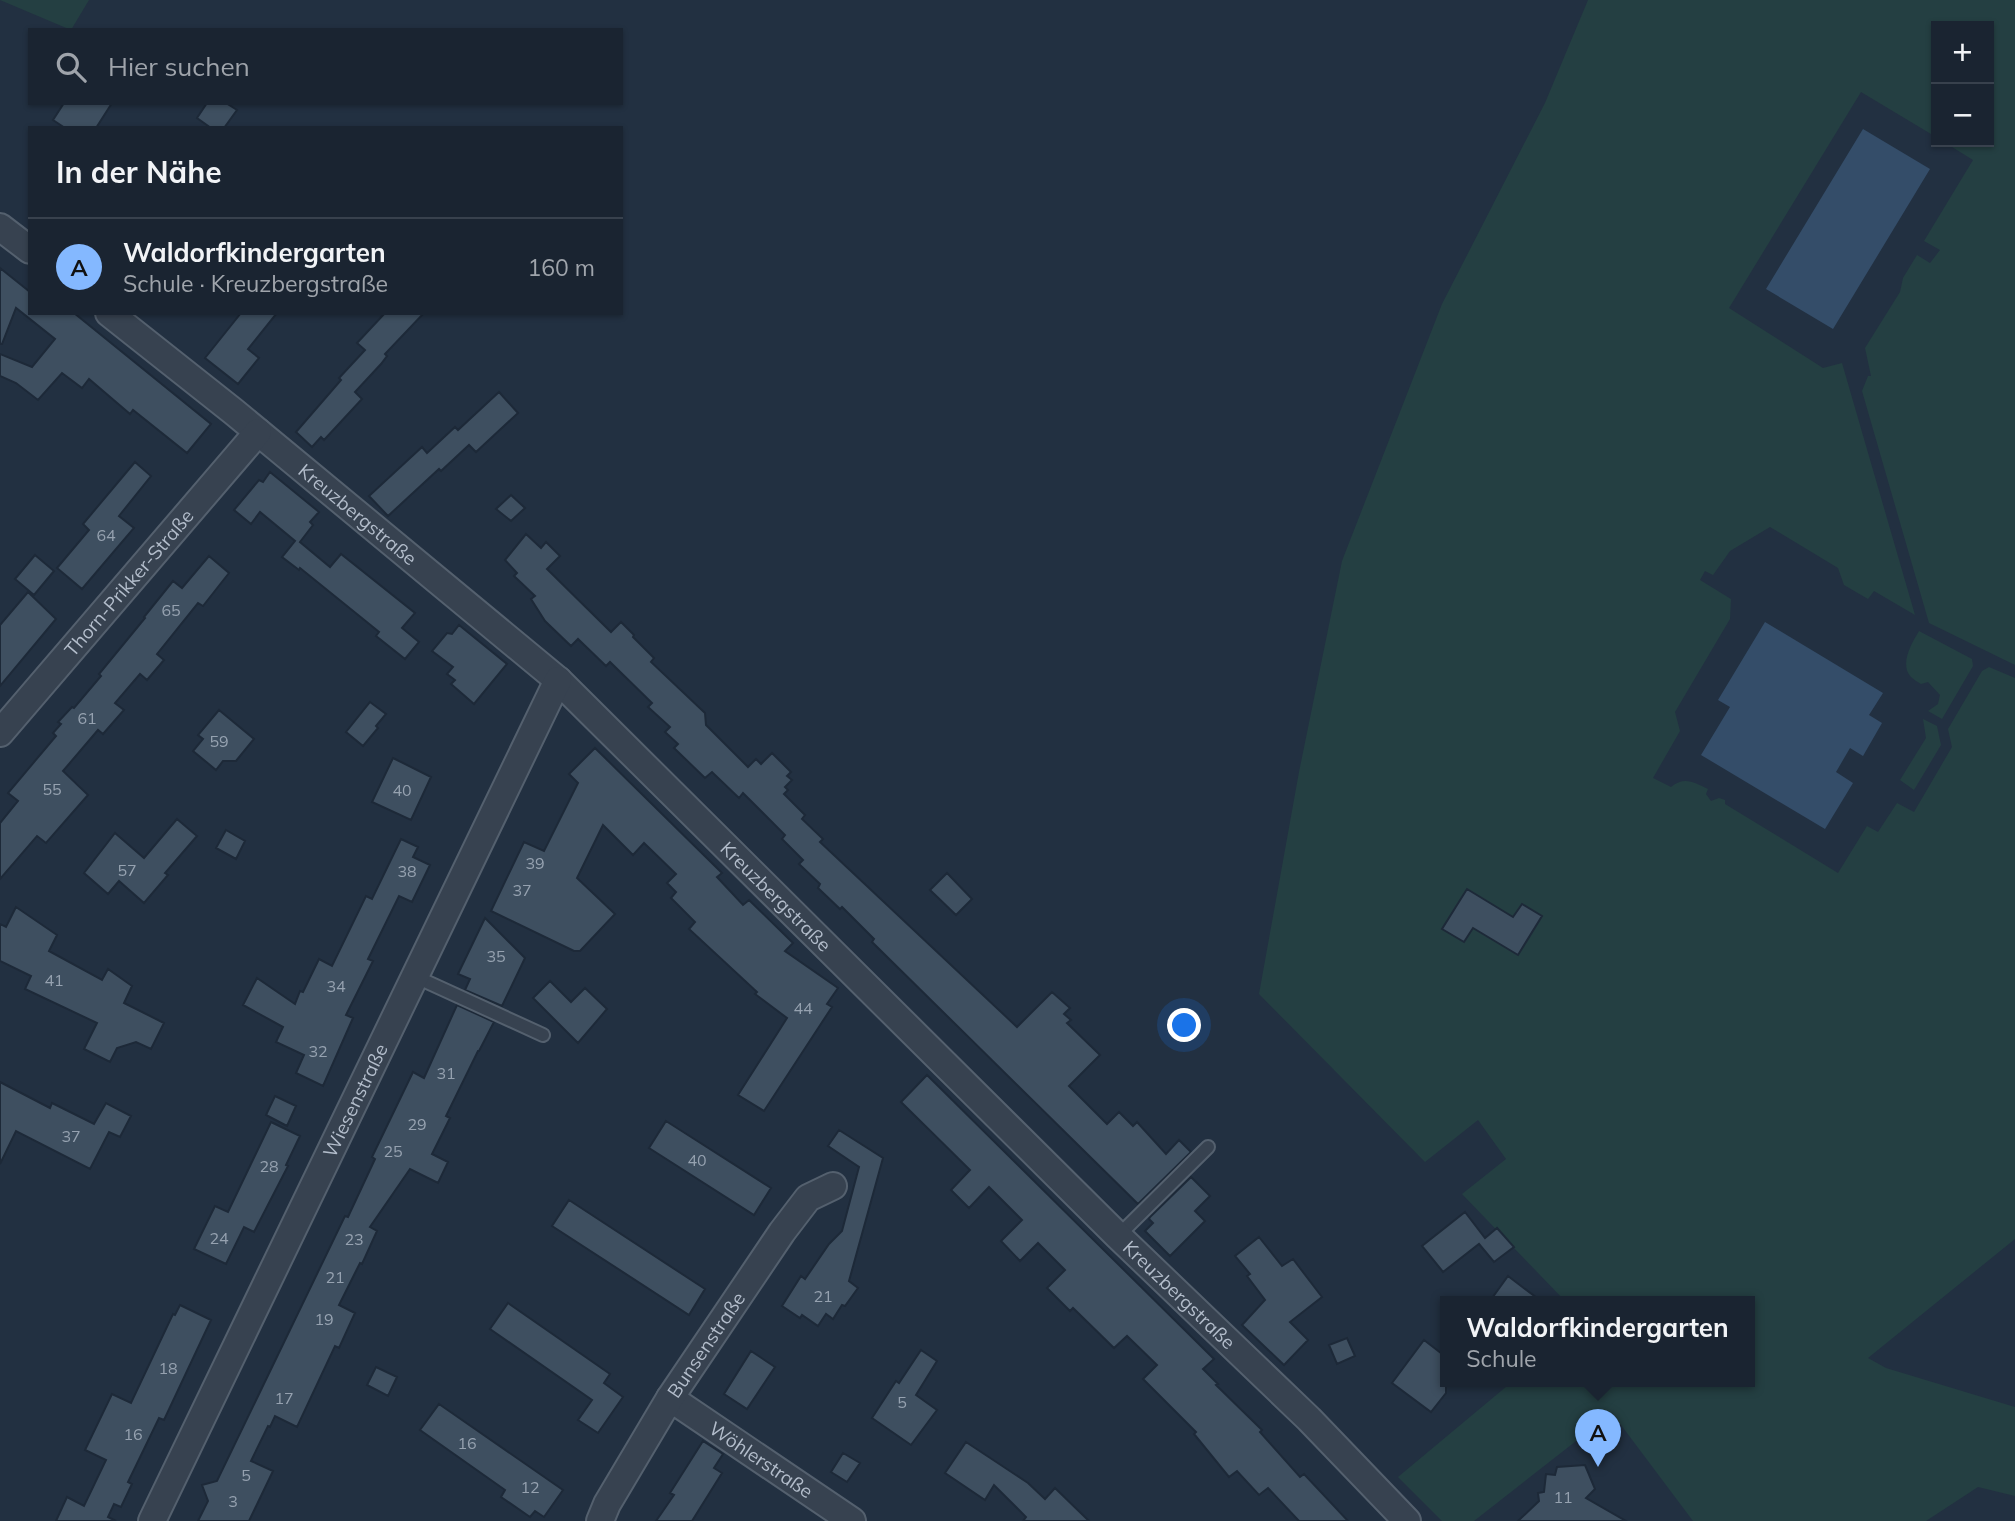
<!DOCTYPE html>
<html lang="de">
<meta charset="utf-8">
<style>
:root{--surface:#1a2431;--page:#27303d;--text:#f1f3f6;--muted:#9fa4ab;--line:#38414d;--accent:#84b8ff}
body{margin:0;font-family:Mulish,sans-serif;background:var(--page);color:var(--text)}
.controls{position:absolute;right:21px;top:21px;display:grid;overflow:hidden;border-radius:0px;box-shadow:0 2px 5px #0004}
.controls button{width:63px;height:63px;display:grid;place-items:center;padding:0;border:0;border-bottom:2px solid var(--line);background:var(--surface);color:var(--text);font:35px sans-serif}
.you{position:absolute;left:1185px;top:1026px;width:24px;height:24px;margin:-18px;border:5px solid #fff;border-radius:50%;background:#1a73e8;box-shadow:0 0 0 10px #1a73e833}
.badge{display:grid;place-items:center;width:46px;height:46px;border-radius:50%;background:var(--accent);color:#111;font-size:23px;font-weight:700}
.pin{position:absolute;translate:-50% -58px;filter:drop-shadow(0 2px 4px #0008)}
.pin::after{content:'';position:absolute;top:37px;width:24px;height:21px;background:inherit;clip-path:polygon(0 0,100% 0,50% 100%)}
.popup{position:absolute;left:1440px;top:1296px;width:315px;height:91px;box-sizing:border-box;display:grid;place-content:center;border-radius:0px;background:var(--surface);filter:drop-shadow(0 2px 5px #0005);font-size:23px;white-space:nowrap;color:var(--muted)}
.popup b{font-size:26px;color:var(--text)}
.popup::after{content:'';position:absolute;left:50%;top:100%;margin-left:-14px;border:14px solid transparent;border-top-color:var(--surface)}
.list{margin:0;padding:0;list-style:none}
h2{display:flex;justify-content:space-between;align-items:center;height:91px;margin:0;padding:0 28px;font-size:30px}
h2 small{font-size:23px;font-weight:400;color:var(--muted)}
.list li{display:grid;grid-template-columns:46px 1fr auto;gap:21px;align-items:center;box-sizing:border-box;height:98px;padding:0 28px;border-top:2px solid var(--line)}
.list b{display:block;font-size:26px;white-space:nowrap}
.list p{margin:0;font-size:23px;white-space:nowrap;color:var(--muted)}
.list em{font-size:23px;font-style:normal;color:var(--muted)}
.icon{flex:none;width:38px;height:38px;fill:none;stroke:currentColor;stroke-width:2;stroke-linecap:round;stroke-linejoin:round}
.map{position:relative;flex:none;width:2015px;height:1521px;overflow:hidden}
.search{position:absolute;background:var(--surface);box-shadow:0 2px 5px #0004;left:28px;top:28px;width:595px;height:77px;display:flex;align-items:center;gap:18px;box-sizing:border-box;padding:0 24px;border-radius:0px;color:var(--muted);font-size:26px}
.panel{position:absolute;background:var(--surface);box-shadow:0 2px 5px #0004;left:28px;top:126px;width:595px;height:189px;border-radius:0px}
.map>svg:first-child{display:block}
.green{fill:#243f42}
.water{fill:#344d69}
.building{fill:#3e4f60;stroke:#1d2938;stroke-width:2}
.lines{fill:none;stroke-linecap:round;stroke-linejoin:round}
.service-casing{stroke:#54606e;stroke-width:16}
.minor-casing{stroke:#54606e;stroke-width:30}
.service{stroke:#374250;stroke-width:12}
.minor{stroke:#374250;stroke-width:26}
.labels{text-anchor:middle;stroke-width:7;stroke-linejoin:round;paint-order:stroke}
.number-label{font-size:16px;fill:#96a2b0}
.street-label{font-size:19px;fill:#b3bdcb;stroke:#1b2736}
</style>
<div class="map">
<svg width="2015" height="1521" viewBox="0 0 2015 1521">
<rect width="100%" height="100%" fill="#223041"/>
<!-- green -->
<path class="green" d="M 0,0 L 89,0 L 71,30 Z
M 1588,0 L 2015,0 L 2015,665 L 1929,623 L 1862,391 L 1868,376 L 1871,376 L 1865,348 L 1900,292 L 1903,278 L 1917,255 L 1930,263 L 1940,250 L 1924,241 L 1973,160 L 1944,142 L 1989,142 L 1989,26 L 1936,26 L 1936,137 L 1861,92 L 1729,308 L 1823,368 L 1842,363 L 1915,615 L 1874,591 L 1868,599 L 1844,585 L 1838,568 L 1770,527 L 1730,551 L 1713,575 L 1705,571 L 1700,580 L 1731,599 L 1730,619 L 1675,712 L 1680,731 L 1653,778 L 1671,787 C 1684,776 1694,782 1708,789 L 1706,794 L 1711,801 L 1719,798 L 1725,800 L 1725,804 L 1838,873 L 1867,826 L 1878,832 L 1897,803 L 1914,812 L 1952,747 L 1948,729 L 1982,671 L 1989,667 L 2015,678 L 2015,1239 L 1868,1358 L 1886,1368 L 2015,1407 L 2015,1496 L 1978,1487 L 1926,1521 L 1693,1521 L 1612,1413 L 1474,1521 L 1442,1521 L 1398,1477 L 1513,1381 L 1750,1381 L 1750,1301 L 1565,1301 L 1462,1194 L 1506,1159 L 1478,1120 L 1425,1162 L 1259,994 L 1299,772 L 1342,561 L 1442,304 L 1545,103 Z
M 1919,631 L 1972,659 L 1973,666 L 1942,719 L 1928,711 L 1938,704 L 1940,695 L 1928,682 L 1921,684 C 1918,682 1914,680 1911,677 C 1899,664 1912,643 1919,631 Z
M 1923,719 L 1937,726 L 1941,745 L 1914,790 L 1900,780 L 1926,738 Z"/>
<!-- water -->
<path class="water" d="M 1863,129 L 1930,169 L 1833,329 L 1766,289 Z
M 1765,622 L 1883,693 L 1869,715 L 1882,723 L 1863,756 L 1850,748 L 1836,772 L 1853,783 L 1825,829 L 1701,755 L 1730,707 L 1718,700 Z"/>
<!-- building -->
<path class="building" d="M 64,103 L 112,103 L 96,128 L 65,128 L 53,120 Z
M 207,103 L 226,103 L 237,110 L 224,128 L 211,128 L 197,118 Z
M 0,268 L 30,292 L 30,313 L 74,313 L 211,424 L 187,453 L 133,410 L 130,414 L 89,379 L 82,388 L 62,373 L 38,400 L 16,383 L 0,376 L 0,354 L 32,367 L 55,339 L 16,308 L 2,344 L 0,344 Z
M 241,313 L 277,313 L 248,349 L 259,358 L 238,384 L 205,358 Z
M 385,313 L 424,313 L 385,354 L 387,356 L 381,364 L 355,392 L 362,399 L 324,440 L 321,437 L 312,447 L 296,432 L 341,380 L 339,378 L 365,350 L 357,343 Z
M 499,392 L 518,413 L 476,452 L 469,445 L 441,471 L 439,469 L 388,516 L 369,496 L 422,447 L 427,453 L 455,427 L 458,430 Z
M 135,462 L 151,476 L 119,516 L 134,528 L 82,589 L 57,568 L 89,530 L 83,524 Z
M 270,472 L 319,512 L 310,522 L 313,525 L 300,542 L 330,567 L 341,554 L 415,613 L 402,628 L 419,642 L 405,659 L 376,636 L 379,632 L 368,623 L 300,568 L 299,570 L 282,557 L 295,541 L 260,512 L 251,524 L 234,510 L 259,480 L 263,482 Z
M 511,495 L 525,508 L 511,521 L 496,509 Z
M 526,534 L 541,548 L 546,542 L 560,556 L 547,569 L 611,632 L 621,622 L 634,635 L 633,637 L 654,658 L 651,662 L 705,713 L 706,725 L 748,767 L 756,759 L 761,764 L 772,753 L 791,772 L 787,776 L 792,780 L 785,787 L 788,790 L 784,794 L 805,815 L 802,819 L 823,839 L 820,842 L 1017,1027 L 1052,992 L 1070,1008 L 1064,1014 L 1071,1020 L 1067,1023 L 1100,1055 L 1069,1086 L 1107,1124 L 1119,1112 L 1133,1126 L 1137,1122 L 1166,1154 L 1179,1140 L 1191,1152 L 1138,1204 L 872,942 L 874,939 L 842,907 L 840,909 L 818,888 L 820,884 L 799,864 L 803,860 L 782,839 L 785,835 L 743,793 L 739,798 L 712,772 L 705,778 L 674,748 L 678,744 L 665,732 L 670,727 L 648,707 L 652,703 L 610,662 L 606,666 L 578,639 L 571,646 L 545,621 L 531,599 L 535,596 L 514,576 L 517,573 L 505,560 Z
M 35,555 L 54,571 L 34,595 L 15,579 Z
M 209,556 L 229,573 L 203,606 L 198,603 L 157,654 L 164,660 L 147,680 L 140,674 L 115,703 L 124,710 L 103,734 L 98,730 L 63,771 L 88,795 L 46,843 L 37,836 L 0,879 L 0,823 L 18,801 L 8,793 L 56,736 L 53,733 L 61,724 L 58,722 L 72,707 L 74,708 L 101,676 L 99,674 L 145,618 L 144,617 L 173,581 L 182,588 Z
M 28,592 L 56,619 L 0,686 L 0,625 Z
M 459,625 L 507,664 L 474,704 L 451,684 L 455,680 L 447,674 L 453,667 L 432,651 L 447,633 L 452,634 Z
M 370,702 L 386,714 L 376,726 L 378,728 L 363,746 L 346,732 Z
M 219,710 L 254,739 L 236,761 L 223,761 L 216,770 L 193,751 L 203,739 L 198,735 Z
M 595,748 L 722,873 L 717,877 L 743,905 L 749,900 L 793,943 L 785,951 L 838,988 L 827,1004 L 832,1007 L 764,1111 L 738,1095 L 787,1018 L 755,994 L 757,992 L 689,929 L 695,922 L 671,898 L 676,892 L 667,883 L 676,874 L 644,843 L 633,855 L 603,825 L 577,878 L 615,914 L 580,951 L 574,951 L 491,911 L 524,842 L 544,851 L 578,783 L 569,774 Z
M 393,758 L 431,777 L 411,820 L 372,802 Z
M 177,819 L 197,836 L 165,873 L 168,875 L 144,903 L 119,881 L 108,894 L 84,873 L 115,833 L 144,858 Z
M 226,830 L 245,841 L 236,859 L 216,848 Z
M 401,839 L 418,847 L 413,857 L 430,865 L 412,902 L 399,896 L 368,959 L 373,961 L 346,1015 L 353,1018 L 323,1086 L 296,1073 L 304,1055 L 276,1042 L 283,1027 L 243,1005 L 257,978 L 295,1004 L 300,991 L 303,992 L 319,959 L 332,966 L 366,896 L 372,899 Z
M 947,873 L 972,899 L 956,915 L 930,890 Z
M 1467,889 L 1513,917 L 1522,904 L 1542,916 L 1518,955 L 1473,928 L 1464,942 L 1442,929 Z
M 16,907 L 57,935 L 49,951 L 102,980 L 108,969 L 132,986 L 124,1003 L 164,1023 L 151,1049 L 136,1042 L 117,1048 L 110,1062 L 84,1049 L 97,1023 L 25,989 L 31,976 L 0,961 L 0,924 L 6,927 Z
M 485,918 L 525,958 L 502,1006 L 465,990 L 470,979 L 458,974 Z
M 550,981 L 571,1002 L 585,988 L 607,1009 L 578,1043 L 533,998 Z
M 457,1005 L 494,1022 L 479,1051 L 478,1051 L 446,1116 L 450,1118 L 432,1154 L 448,1162 L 438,1183 L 410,1169 L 370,1227 L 377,1231 L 362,1264 L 360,1263 L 339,1305 L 355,1313 L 339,1348 L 335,1346 L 297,1427 L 275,1416 L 270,1427 L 268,1426 L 251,1461 L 273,1471 L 249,1521 L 198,1521 L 208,1501 L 202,1485 L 217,1481 L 345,1216 L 348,1217 L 375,1159 L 372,1157 L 413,1072 L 424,1078 Z
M 927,1075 L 1214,1359 L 1203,1369 L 1218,1384 L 1216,1385 L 1262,1430 L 1260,1432 L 1300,1477 L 1304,1474 L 1348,1521 L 1299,1521 L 1268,1488 L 1259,1495 L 1237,1471 L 1229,1477 L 1194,1434 L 1196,1432 L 1143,1379 L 1157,1365 L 1127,1336 L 1114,1348 L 1073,1308 L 1070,1311 L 1047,1288 L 1065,1270 L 1038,1243 L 1020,1261 L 1001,1241 L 1022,1220 L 989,1187 L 969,1208 L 951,1190 L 970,1170 L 901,1102 Z
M 0,1082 L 50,1108 L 52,1103 L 94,1124 L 106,1103 L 131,1116 L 120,1137 L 109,1132 L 90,1169 L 16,1131 L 0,1164 Z
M 275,1096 L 296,1106 L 287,1126 L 266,1115 Z
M 666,1121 L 771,1188 L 754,1215 L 649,1148 Z
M 271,1122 L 300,1136 L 286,1165 L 288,1166 L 254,1232 L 244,1227 L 226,1264 L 194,1249 L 215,1206 L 228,1212 Z
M 839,1130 L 883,1158 L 849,1281 L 858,1288 L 845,1306 L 842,1305 L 833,1319 L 826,1314 L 818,1326 L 802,1315 L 800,1318 L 782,1306 L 801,1276 L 805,1279 L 829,1244 L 842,1231 L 859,1167 L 828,1146 Z
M 1191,1177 L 1210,1196 L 1195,1211 L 1205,1221 L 1170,1256 L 1145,1231 L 1153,1223 L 1149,1219 L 1150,1217 Z
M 569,1200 L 705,1289 L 689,1315 L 552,1226 Z
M 1465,1212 L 1485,1238 L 1497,1228 L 1514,1247 L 1494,1262 L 1479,1244 L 1443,1272 L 1422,1246 Z
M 1259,1237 L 1282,1266 L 1293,1259 L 1322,1297 L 1290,1322 L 1308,1340 L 1284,1365 L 1242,1325 L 1265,1300 L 1247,1276 L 1250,1274 L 1235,1256 Z
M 1508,1276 L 1541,1301 L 1490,1301 Z
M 508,1303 L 610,1374 L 604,1383 L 623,1397 L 598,1433 L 578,1420 L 592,1400 L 490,1329 Z
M 180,1305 L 211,1320 L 164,1420 L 159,1418 L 128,1482 L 132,1484 L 121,1507 L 114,1504 L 108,1517 L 116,1521 L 56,1521 L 67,1497 L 84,1506 L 106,1460 L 85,1450 L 112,1394 L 131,1403 L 173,1314 L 175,1315 Z
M 1347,1338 L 1355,1356 L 1337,1364 L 1329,1345 Z
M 1424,1340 L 1446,1357 L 1446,1393 L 1431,1412 L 1392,1383 Z
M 921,1350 L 937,1361 L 916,1395 L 937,1410 L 911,1445 L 872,1418 L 896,1381 L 899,1383 Z
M 751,1351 L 775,1367 L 747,1409 L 724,1394 Z
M 376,1367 L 397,1377 L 388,1396 L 367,1385 Z
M 439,1404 L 563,1490 L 544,1517 L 535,1511 L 530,1517 L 501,1497 L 505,1490 L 420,1430 Z
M 703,1441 L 723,1454 L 714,1468 L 722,1473 L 692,1521 L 656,1521 L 674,1495 L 670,1493 Z
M 966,1442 L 1028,1483 L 1045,1499 L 1055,1488 L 1089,1521 L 1023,1521 L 1026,1517 L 994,1485 L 985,1500 L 945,1473 Z
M 843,1453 L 860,1463 L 847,1482 L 831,1472 Z
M 1585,1465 L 1595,1489 L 1586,1498 L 1626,1521 L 1518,1521 L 1539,1501 L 1538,1493 L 1544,1492 L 1546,1474 L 1555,1475 L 1557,1467 Z"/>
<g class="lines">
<!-- service casing -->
<g class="service-casing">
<path id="service" d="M 414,976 L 543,1035
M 1118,1236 L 1208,1147"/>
</g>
<!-- minor casing -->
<g class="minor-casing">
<g id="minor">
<path d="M 0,227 L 30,250"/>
<path id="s1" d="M 109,313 L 234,412 L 558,680 L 1118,1236 L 1309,1419 L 1407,1521"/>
<path id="s2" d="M 0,733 L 258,432"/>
<path id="s3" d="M 670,1398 L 852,1521"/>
<path id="s4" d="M 152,1521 L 558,680"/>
<path id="s5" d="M 600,1521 L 607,1504 L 670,1398 L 782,1232 L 808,1198 L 833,1186"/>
</g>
</g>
<!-- service -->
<use href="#service" class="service"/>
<!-- minor -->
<use href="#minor" class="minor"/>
</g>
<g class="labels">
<!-- number labels -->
<g class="number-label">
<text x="106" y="541">64</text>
<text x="171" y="616">65</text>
<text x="87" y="724">61</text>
<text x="219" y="747">59</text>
<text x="52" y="795">55</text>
<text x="402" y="796">40</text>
<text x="535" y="869">39</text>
<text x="127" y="876">57</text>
<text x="407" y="877">38</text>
<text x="522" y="896">37</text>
<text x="496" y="962">35</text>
<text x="54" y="986">41</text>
<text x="336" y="992">34</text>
<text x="803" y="1014">44</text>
<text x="318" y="1057">32</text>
<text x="446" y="1079">31</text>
<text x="417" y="1130">29</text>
<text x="71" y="1142">37</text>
<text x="393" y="1157">25</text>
<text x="697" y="1166">40</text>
<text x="269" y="1172">28</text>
<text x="219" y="1244">24</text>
<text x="354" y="1245">23</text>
<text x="335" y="1283">21</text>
<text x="823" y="1302">21</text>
<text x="324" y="1325">19</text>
<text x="168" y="1374">18</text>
<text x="284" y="1404">17</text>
<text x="902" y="1408">5</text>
<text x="133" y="1440">16</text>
<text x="467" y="1449">16</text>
<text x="246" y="1481">5</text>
<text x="530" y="1493">12</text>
<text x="1563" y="1503">11</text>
<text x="233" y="1507">3</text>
</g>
<!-- street labels -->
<g class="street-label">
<text dy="7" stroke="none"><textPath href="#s1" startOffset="320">Kreuzbergstraße</textPath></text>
<text dy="7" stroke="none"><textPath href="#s2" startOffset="198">Thorn-Prikker-Straße</textPath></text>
<text dy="7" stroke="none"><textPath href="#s1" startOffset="887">Kreuzbergstraße</textPath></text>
<text dy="7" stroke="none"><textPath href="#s4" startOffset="467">Wiesenstraße</textPath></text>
<text dy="7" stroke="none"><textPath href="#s1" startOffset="1454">Kreuzbergstraße</textPath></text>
<text dy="7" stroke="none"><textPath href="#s5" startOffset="206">Bunsenstraße</textPath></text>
<text dy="7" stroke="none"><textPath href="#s3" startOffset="110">Wöhlerstraße</textPath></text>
</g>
</g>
</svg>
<div class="controls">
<button>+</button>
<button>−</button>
</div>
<div class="you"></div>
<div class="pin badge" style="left:1598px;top:1467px">A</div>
<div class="popup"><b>Waldorfkindergarten</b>Schule</div>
<div class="search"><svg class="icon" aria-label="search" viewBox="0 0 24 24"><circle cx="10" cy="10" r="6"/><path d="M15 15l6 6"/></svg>Hier suchen</div>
<section class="panel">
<h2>In der Nähe<small></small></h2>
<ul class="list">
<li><span class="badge">A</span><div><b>Waldorfkindergarten</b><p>Schule · Kreuzbergstraße</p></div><em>160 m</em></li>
</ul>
</section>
</div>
